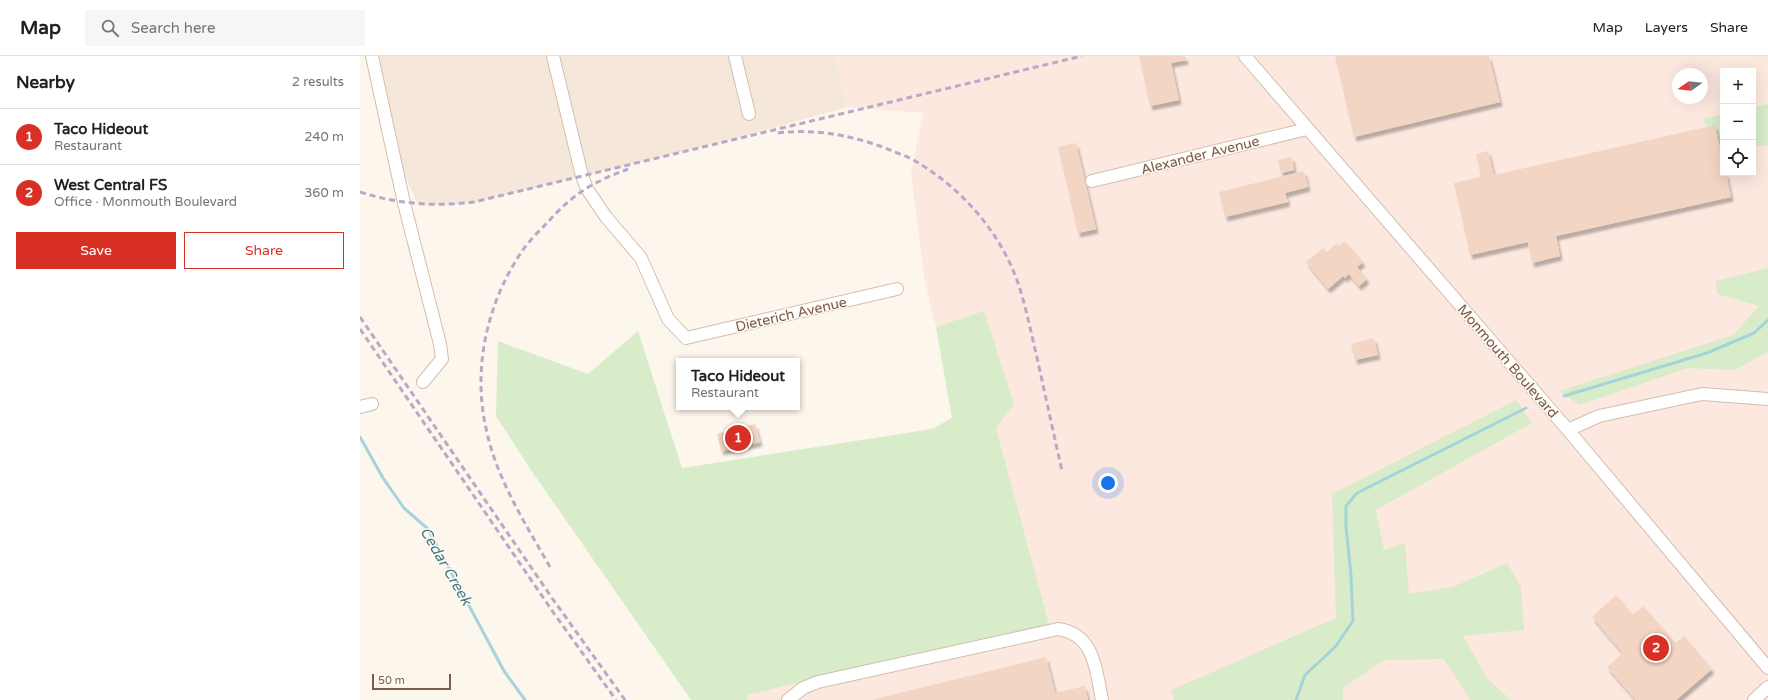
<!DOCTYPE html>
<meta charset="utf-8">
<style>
:root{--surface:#fff;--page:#f6f6f6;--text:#202124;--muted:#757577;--line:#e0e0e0;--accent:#d93025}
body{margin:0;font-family:"Varela Round",sans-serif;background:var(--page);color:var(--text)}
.controls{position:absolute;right:12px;top:12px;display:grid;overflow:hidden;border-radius:0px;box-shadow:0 4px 16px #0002}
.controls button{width:36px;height:36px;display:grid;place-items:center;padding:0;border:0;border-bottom:1px solid var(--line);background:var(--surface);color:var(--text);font:20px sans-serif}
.compass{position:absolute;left:1312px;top:12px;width:36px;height:36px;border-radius:50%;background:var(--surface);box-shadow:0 4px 16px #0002;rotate:256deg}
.scale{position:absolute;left:12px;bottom:10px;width:79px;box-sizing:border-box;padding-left:4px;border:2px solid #7a5c4d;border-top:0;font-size:11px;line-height:14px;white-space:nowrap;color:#7a5c4d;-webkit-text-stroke:3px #fffaf3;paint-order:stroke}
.you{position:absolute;left:748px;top:427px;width:14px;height:14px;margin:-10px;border:3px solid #fff;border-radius:50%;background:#1a73e8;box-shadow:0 0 0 6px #1a73e833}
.badge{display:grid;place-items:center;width:26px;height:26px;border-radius:50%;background:var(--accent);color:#fff;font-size:13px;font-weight:700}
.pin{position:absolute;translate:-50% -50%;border:2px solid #fff;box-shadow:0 1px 4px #0006}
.popup{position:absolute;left:316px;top:302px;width:124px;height:52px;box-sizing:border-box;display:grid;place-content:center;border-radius:0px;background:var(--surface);filter:drop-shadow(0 1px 3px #0005);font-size:13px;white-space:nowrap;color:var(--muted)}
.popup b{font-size:15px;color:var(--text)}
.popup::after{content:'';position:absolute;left:50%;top:100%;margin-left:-8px;border:8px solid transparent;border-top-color:var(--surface)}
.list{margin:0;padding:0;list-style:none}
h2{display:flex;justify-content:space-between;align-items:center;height:52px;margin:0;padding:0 16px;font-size:17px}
h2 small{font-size:13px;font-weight:400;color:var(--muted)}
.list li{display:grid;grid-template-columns:26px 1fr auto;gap:12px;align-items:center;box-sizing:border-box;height:56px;padding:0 16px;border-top:1px solid var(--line)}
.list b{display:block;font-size:15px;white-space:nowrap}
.list p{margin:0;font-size:13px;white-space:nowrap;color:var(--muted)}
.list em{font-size:13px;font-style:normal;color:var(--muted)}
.actions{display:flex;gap:8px;padding:12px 16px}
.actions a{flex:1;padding:9px 0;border:1px solid var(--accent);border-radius:0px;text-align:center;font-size:14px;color:var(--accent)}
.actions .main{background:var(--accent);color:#fff}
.icon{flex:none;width:22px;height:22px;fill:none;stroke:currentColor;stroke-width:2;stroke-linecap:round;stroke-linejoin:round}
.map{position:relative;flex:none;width:1408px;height:644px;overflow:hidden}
header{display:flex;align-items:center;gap:24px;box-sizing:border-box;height:56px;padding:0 20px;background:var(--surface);border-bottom:1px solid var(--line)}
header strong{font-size:19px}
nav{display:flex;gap:22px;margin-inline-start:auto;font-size:14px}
.search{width:280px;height:36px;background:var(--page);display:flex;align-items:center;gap:10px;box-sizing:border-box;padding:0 14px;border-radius:0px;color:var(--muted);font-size:15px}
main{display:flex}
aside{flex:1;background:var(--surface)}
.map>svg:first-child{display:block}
.residential{fill:#f5e8da}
.commercial{fill:#fde8e0;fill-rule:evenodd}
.green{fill:#d8ecc9}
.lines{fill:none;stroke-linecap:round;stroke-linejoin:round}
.stream{stroke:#a5d3da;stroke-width:3}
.building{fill:#f3d5c3;filter:url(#shadow)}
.minor-casing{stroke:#d1beb0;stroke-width:14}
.minor{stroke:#fff;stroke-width:12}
.rail{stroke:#b9a8c9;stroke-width:3;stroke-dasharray:6 4;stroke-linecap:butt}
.labels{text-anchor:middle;stroke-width:3;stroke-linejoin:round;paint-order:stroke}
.street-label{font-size:14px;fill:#7a5c4d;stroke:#fffaf3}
.water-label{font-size:15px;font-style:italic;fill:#437c86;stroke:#fffaf3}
</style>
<header>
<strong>Map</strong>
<div class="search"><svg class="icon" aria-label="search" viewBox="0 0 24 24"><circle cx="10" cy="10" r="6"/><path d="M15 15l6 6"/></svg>Search here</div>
<nav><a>Map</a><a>Layers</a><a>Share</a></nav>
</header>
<main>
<aside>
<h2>Nearby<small>2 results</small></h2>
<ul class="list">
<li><span class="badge">1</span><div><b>Taco Hideout</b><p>Restaurant</p></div><em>240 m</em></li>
<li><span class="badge">2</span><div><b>West Central FS</b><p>Office · Monmouth Boulevard</p></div><em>360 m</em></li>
</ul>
<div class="actions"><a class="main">Save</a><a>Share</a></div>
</aside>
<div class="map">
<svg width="1408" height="644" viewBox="0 0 1408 644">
<defs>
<filter id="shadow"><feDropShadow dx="2.5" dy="4.5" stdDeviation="1" flood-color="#0004"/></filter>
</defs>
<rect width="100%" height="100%" fill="#fdf6ec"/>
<!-- residential -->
<path class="residential" d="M 12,0 L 475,0 L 487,51 L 374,83 L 115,146 L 97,148 L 58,149 L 32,91 Z"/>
<!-- commercial -->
<path class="commercial" d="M 475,0 L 1408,0 L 1408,644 L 387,644 L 386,639 L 689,568 L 636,372 L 576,271 L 565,225 L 551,118 L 563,57 L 487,51 ZM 1363,15 L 1393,15 L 1393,117 L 1363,117 ZM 1318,18 L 1342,18 L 1342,42 L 1318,42 Z"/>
<!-- green -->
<path class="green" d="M 1408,48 L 1408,89 L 1393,91 L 1393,52 Z
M 1363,58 L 1363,94 L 1342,63 Z
M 1408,212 L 1408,296 L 1375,314 L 1328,312 L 1220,349 L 1199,335 L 1373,279 L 1399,250 L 1357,238 L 1356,225 Z
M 624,255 L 654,348 L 636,372 L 689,568 L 387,639 L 387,644 L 331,644 L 173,417 L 136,360 L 138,285 L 228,318 L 278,275 L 322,412 L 572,373 L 592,362 L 576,271 Z
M 1156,344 L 1172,367 L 1016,454 L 1024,494 L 1045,487 L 1049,538 L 1093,531 L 1147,507 L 1161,531 L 1164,574 L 1103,580 L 1127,622 L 1151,644 L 1110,644 L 1084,603 L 1024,604 L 983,632 L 983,644 L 814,644 L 811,634 L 976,562 L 972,438 Z"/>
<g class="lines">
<!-- stream -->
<path class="stream" d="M 1204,340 L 1347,297 L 1394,277 L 1408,264
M 0,381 L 23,422 L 44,452 L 68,473 L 144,615 L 165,644
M 936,644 L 945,619 L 975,591 L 993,565 L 991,519 L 986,471 L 986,450 L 997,437 L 1166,352"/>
</g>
<!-- building -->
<path class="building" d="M 779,0 L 825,0 L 826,4 L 811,7 L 819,44 L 790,50 Z
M 975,0 L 1129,0 L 1140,46 L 994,81 Z
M 1355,69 L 1363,106 L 1363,117 L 1366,117 L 1371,141 L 1196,180 L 1200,200 L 1172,207 L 1168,186 L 1110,199 L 1094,127 L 1121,121 L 1116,98 L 1128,95 L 1134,119 Z
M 716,87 L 736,173 L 718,177 L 698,91 Z
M 932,101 L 934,114 L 921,117 L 918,104 Z
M 944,115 L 948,131 L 925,137 L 928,146 L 865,161 L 859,136 Z
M 985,185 L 1003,206 L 997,211 L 1007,223 L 999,230 L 989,218 L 985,222 L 983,220 L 968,233 L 946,206 L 963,192 L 967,196 L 977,187 L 979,190 Z
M 1014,282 L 1018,299 L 995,304 L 991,288 Z
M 395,368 L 400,386 L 361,395 L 357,378 Z
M 1256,539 L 1273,559 L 1283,550 L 1316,587 L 1324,580 L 1352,613 L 1316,644 L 1276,644 L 1247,611 L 1263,597 L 1232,561 Z
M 686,601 L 695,637 L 725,630 L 728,644 L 511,644 Z"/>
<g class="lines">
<!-- minor casing -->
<g class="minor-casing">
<path id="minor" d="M 12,0 L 44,147 L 80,288 L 82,303 L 63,326
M 193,0 L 222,120 L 227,133 L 246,161 L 281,202 L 308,263 L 326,282 L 537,233
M 375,0 L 389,58
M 885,0 L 1208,374 L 1408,612
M 732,125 L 947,73
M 0,351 L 12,348
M 1208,374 L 1239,360 L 1342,338 L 1408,343
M 428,644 L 443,632 L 458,626 L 698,573 C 735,578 736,615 742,644
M 1394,644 L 1408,631"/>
</g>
<!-- minor -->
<use href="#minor" class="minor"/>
<!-- rail -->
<path class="rail" d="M 418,77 C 455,72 496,80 530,94 C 538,98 548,100 555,105 C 602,132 642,178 659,230 C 667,255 672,281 678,306 C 686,343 694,379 702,415
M 0,136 C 38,148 75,151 114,146 L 722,0
M 0,261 L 192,542 L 265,644
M 0,273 L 193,556 L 256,644
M 190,511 C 165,467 136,422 126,372 C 113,315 126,252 157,203 C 165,189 177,177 188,166 C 202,150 220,134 240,125 C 249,120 258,117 268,113"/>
</g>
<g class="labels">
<!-- street labels -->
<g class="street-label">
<text transform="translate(840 99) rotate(-14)" y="5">Alexander Avenue</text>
<text transform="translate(431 258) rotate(-13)" y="5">Dieterich Avenue</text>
<text transform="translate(1148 305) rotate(49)" y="5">Monmouth Boulevard</text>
</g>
<!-- water labels -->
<g class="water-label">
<text transform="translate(86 510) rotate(60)" y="5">Cedar Creek</text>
</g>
</g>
</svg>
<div class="controls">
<button>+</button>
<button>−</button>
<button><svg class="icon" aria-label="locate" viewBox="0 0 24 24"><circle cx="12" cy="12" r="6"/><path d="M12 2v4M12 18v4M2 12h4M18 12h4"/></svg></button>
</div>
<svg class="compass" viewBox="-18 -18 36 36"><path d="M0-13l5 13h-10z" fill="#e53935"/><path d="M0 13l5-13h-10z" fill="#757577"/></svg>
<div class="scale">50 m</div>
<div class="you"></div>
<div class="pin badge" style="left:378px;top:382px">1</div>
<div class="popup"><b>Taco Hideout</b>Restaurant</div>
<div class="pin badge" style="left:1296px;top:592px">2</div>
</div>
</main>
